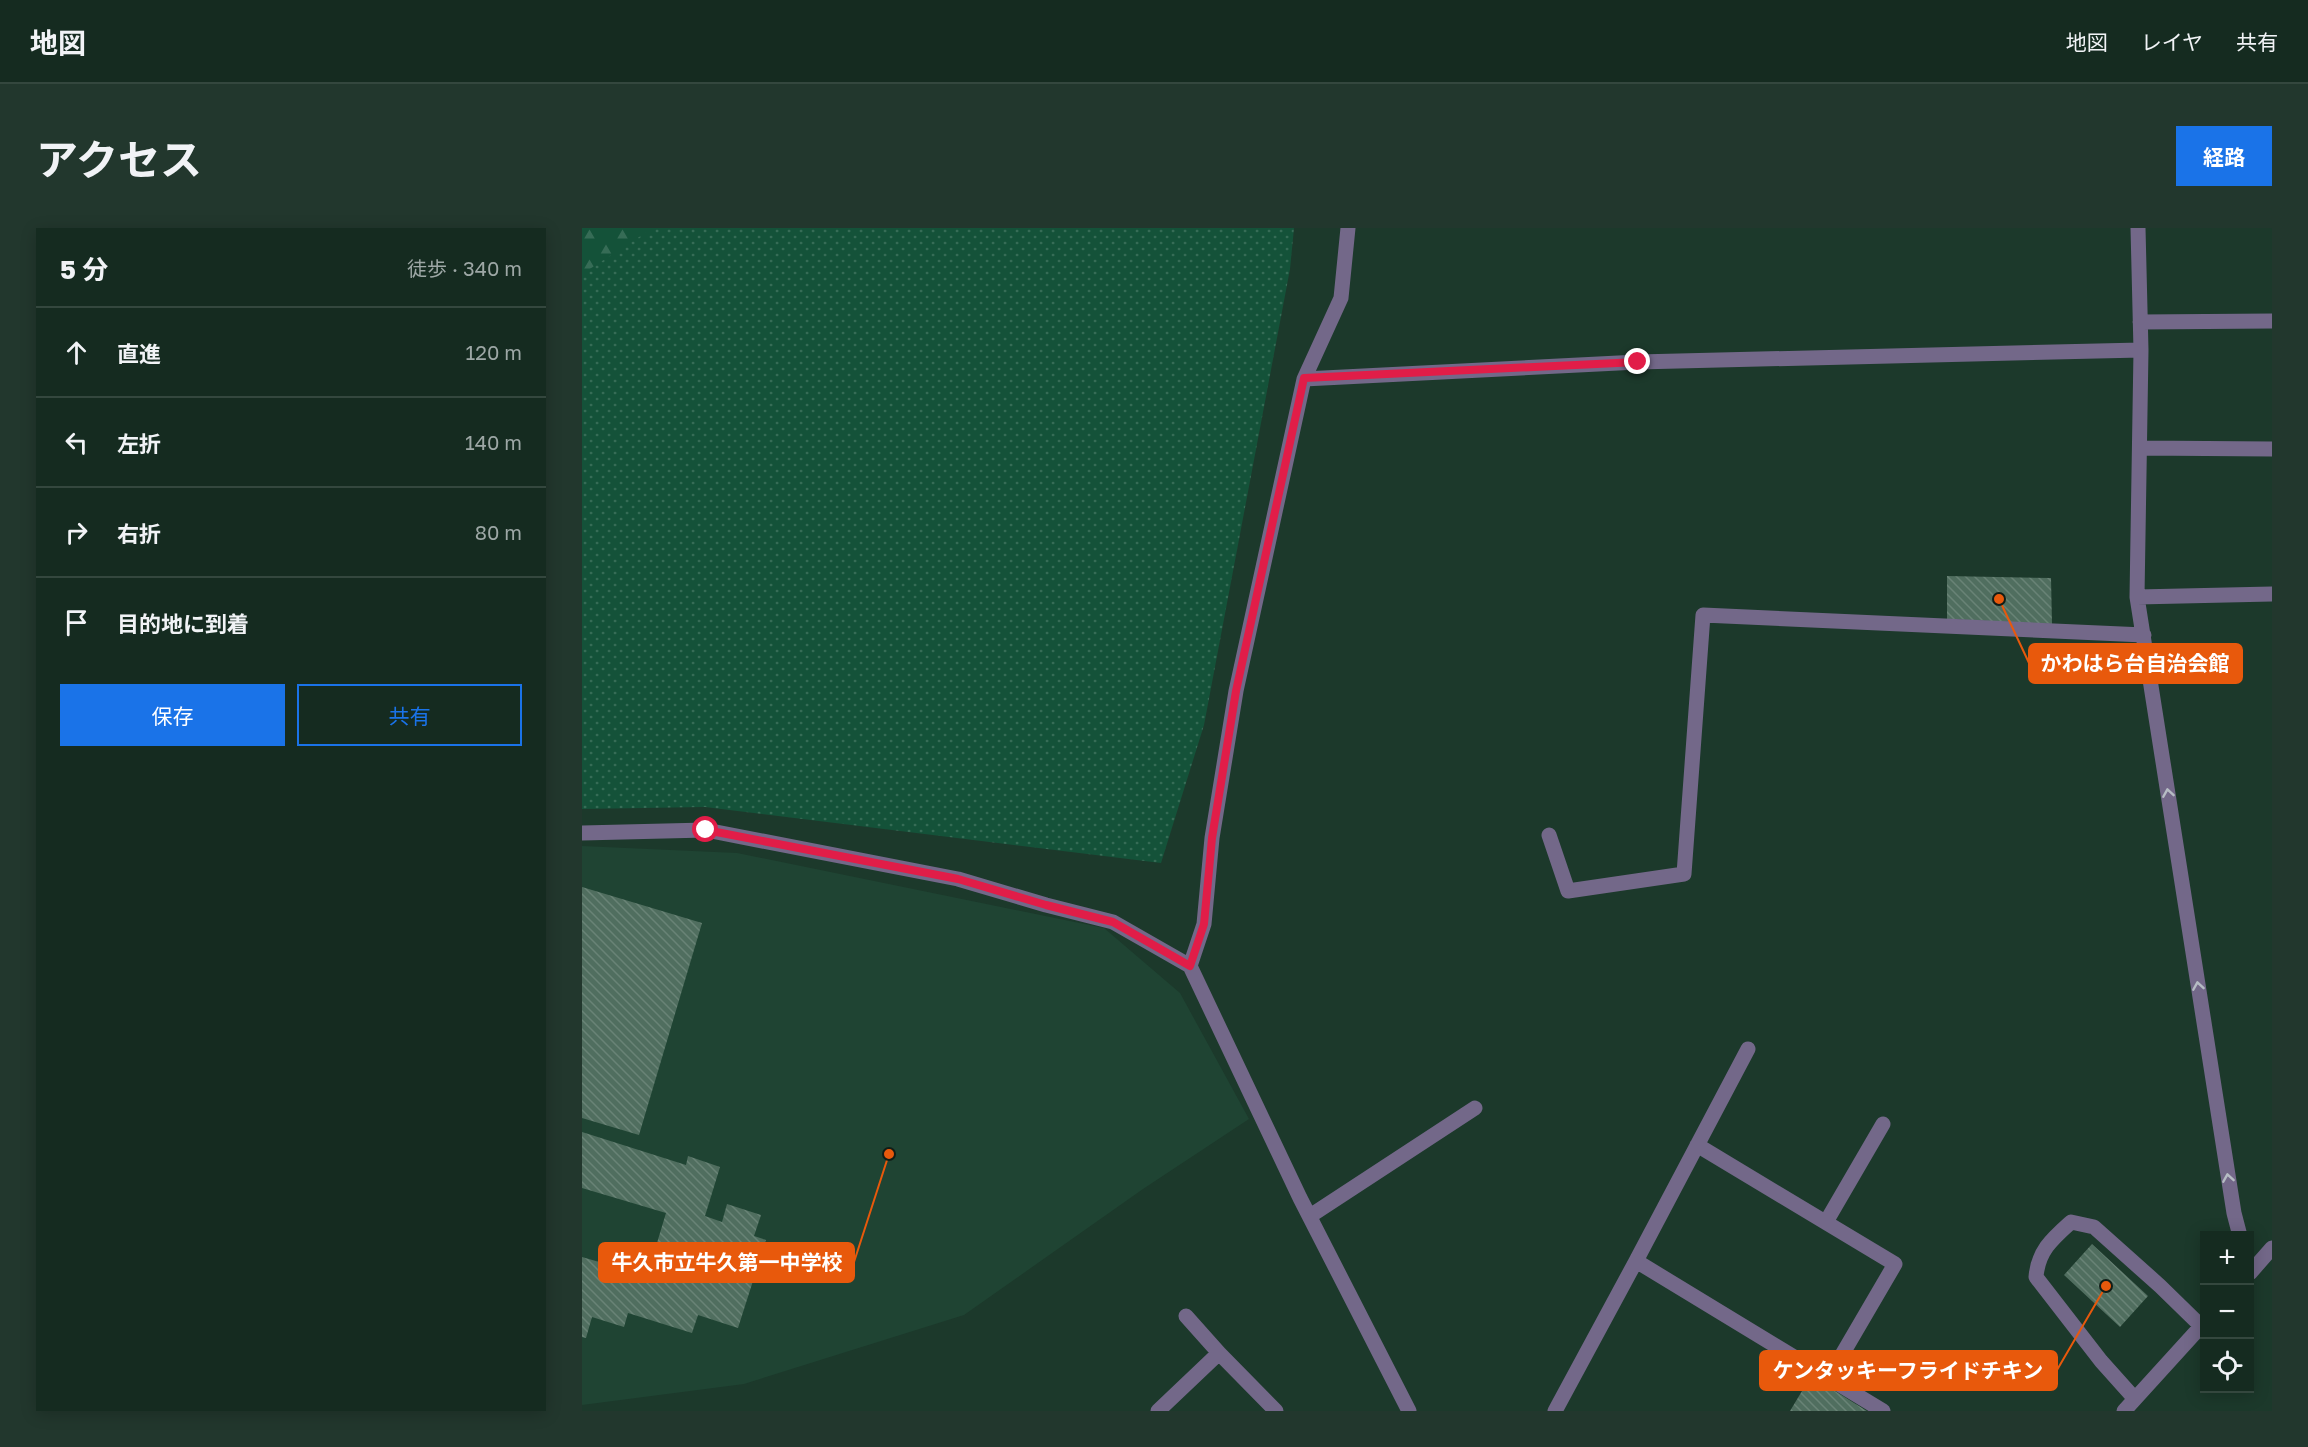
<!DOCTYPE html>
<html lang="ja">
<meta charset="utf-8">
<style>
:root{--surface:#152b20;--page:#22372d;--text:#f1f3f6;--muted:#9da7a5;--line:#34473e;--accent:#1a73e8}
body{margin:0;font-family:"Golos Text","Noto Sans JP",sans-serif;background:var(--page);color:var(--text)}
.controls{position:absolute;right:18px;bottom:18px;display:grid;overflow:hidden;border-radius:0px;box-shadow:0 3px 15px #0003}
.controls button{width:54px;height:54px;display:grid;place-items:center;padding:0;border:0;border-bottom:2px solid var(--line);background:var(--surface);color:var(--text);font:30px sans-serif}
.stop{position:absolute;width:18px;height:18px;margin:-14px;border:4px solid #e11d48;border-radius:50%;background:#fff}
.stop.end{background:#e11d48;border-color:#fff;box-shadow:0 2px 6px #0008}
.list{margin:0;padding:0;list-style:none}
h2{display:flex;justify-content:space-between;align-items:center;height:78px;margin:0;padding:0 24px;font-size:26px}
h2 small{font-size:20px;font-weight:400;color:var(--muted)}
.list li{display:grid;grid-template-columns:39px 1fr auto;gap:18px;align-items:center;box-sizing:border-box;height:90px;padding:0 24px;border-top:2px solid var(--line)}
.list b{display:block;font-size:22px;white-space:nowrap}
.list em{font-size:20px;font-style:normal;color:var(--muted)}
.actions{display:flex;gap:12px;padding:18px 24px}
.actions a{flex:1;padding:14px 0;border:2px solid var(--accent);border-radius:0px;text-align:center;font-size:21px;color:var(--accent)}
.actions .main{background:var(--accent);color:#fff}
.icon{flex:none;width:33px;height:33px;fill:none;stroke:currentColor;stroke-width:2;stroke-linecap:round;stroke-linejoin:round}
.map{position:relative;flex:none;width:1690px;height:1183px;overflow:hidden;border-radius:0px}
header{display:flex;align-items:center;gap:36px;box-sizing:border-box;height:84px;padding:0 30px;background:var(--surface);border-bottom:2px solid var(--line)}
header strong{font-size:28px}
nav{display:flex;gap:33px;margin-inline-start:auto;font-size:21px}
.intro{display:flex;align-items:center;justify-content:space-between;box-sizing:border-box;height:144px;padding:0 36px}
h1{margin:0;font-size:42px}
.button{padding:15px 27px;border-radius:0px;background:var(--accent);color:#fff;font-size:21px;font-weight:700}
main{display:flex;gap:36px;padding:0 36px}
aside{flex:1;background:var(--surface);border-radius:0px;box-shadow:0 3px 15px #0003}
.map>svg:first-child{display:block}
.built{fill:#1f4433}
.grass{fill:url(#grass-dots)}
.forest{fill:url(#forest-firs)}
.building{fill:url(#building-back-hatch)}
.lines{fill:none;stroke-linecap:round;stroke-linejoin:round}
.minor{stroke:#736889;stroke-width:15}
.oneway{stroke:#b6bcc4}
.route{stroke:#e11d48;stroke-width:8}
.leader{fill:none;stroke:#e8590c;stroke-width:2}
.callout-dot{fill:#e8590c;stroke:#111d17;stroke-width:2}
.callout{fill:#e8590c;stroke:#e8590c;stroke-width:2}
.callout-label{font-size:21px;text-anchor:middle;font-weight:bold;fill:#fff}
</style>
<header>
<strong>地図</strong>
<nav><a>地図</a><a>レイヤ</a><a>共有</a></nav>
</header>
<div class="intro"><h1>アクセス</h1><a class="button">経路</a></div>
<main>
<aside>
<h2>5 分<small>徒歩 · 340 m</small></h2>
<ul class="list">
<li><svg class="icon" aria-label="ahead" viewBox="0 0 24 24"><path d="M12 20V5M6 11l6-6 6 6"/></svg><div><b>直進</b></div><em>120 m</em></li>
<li><svg class="icon" aria-label="left" viewBox="0 0 24 24"><path d="M17 20v-9H6M10 6l-5 5 5 5"/></svg><div><b>左折</b></div><em>140 m</em></li>
<li><svg class="icon" aria-label="right" viewBox="0 0 24 24"><path d="M7 20v-9h11M14 6l5 5-5 5"/></svg><div><b>右折</b></div><em>80 m</em></li>
<li><svg class="icon" aria-label="arrive" viewBox="0 0 24 24"><path d="M6 21V4h12l-3 4 3 4H6"/></svg><div><b>目的地に到着</b></div></li>
</ul>
<div class="actions"><a class="main">保存</a><a>共有</a></div>
</aside>
<div class="map">
<svg width="1690" height="1183" viewBox="0 0 1690 1183">
<defs>
<pattern id="grass-dots" width="8" height="8" patternUnits="userSpaceOnUse" patternTransform="scale(1.5)"><rect width="8" height="8" fill="#145239"/><path d="M2 2h.1M6 6h.1" fill="none" stroke="#366c56" stroke-width="1.8" stroke-linecap="round"/></pattern>
<pattern id="forest-firs" width="22" height="20" patternUnits="userSpaceOnUse" patternTransform="scale(1.5)"><rect width="22" height="20" fill="#145239"/><path d="M5 1l3.5 6h-7zM16 11l3.5 6h-7z" fill="#366c56"/></pattern>
<pattern id="building-back-hatch" width="6" height="6" patternUnits="userSpaceOnUse" patternTransform="scale(1.5)"><rect width="6" height="6" fill="#506e5f"/><path d="M-1 5l2 2M0 0l6 6M5-1l2 2" fill="none" stroke="#698376"/></pattern>
</defs>
<rect width="100%" height="100%" fill="#1c392b"/>
<!-- built -->
<path class="built" d="M 0,618 L 155,625 L 522,700 L 598,765 L 667,891 L 561,961 L 382,1087 L 162,1156 L 0,1177 Z"/>
<!-- grass -->
<path class="grass" d="M 0,0 L 712,0 L 708,41 L 622,497 L 579,635 L 123,579 L 0,581 Z"/>
<!-- forest -->
<path class="forest" d="M 0,0 L 71,0 L 0,46 Z"/>
<!-- building -->
<path class="building" d="M 1365,348 L 1469,350 L 1470,396 L 1365,391 Z
M 0,659 L 120,695 L 57,907 L 0,890 Z
M 0,904 L 104,937 L 106,928 L 138,939 L 123,988 L 140,994 L 145,976 L 179,987 L 172,1008 L 184,1012 L 156,1100 L 116,1087 L 110,1105 L 46,1085 L 42,1099 L 10,1089 L 4,1110 L 0,1109 L 0,1029 L 65,1048 L 84,985 L 0,960 Z
M 1510,1016 L 1566,1068 L 1538,1099 L 1482,1047 Z
M 1229,1148 L 1285,1183 L 1208,1183 Z"/>
<g class="lines">
<!-- minor -->
<path class="minor" d="M 766,0 L 759,70 L 722,151 L 654,463 L 630,610 L 622,696 L 608,738 L 718,970 L 827,1183
M 1556,0 L 1559,122 L 1555,369 L 1652,985 L 1658,1008
M 1558,94 L 1690,93
M 722,151 L 1056,134 L 1559,122
M 1558,220 L 1690,221
M 1555,369 L 1690,366
M 0,605 L 124,602 L 376,651 L 464,677 L 531,694 L 608,738
M 967,607 L 986,663 L 1102,646 L 1121,387 L 1562,407
M 1115,917 L 1313,1036 L 1247,1149
M 728,988 L 893,880
M 1244,994 L 1301,896
M 1054,1033 L 1166,821
M 1668,1045 L 1690,1020
M 604,1088 L 637,1125 L 694,1183
M 1553,1171 L 1519,1133 L 1454,1049 C 1456,1023 1470,1011 1489,994 L 1512,999 L 1578,1058 L 1619,1098
M 576,1183 L 637,1125
M 973,1183 L 1054,1033 L 1301,1183
M 1542,1183 L 1622,1095"/>
</g>
<!-- one-way arrows -->
<defs><path id="oneway-chevron" d="M-2-3.5L2.5 0L-2 3.5" fill="none" stroke-width="1.6" stroke-linecap="round" stroke-linejoin="round" transform="scale(1.5)"/></defs>
<g class="oneway">
<use href="#oneway-chevron" transform="translate(1586 565) rotate(-99)"/>
<use href="#oneway-chevron" transform="translate(1616 758) rotate(-99)"/>
<use href="#oneway-chevron" transform="translate(1646 950) rotate(-99)"/>
</g>
<g class="lines">
<!-- route -->
<path class="route" d="M 124,602 L 376,651 L 464,677 L 531,694 L 608,738 L 622,696 L 630,610 L 654,463 L 722,150 L 1056,134"/>
</g>
<!-- callouts -->
<path class="leader" d="M1417 371L1447 435M307 926L272 1034M1524 1058L1475 1142"/>
<g class="callout-dot">
<circle cx="1417" cy="371" r="6"/>
<circle cx="307" cy="926" r="6"/>
<circle cx="1524" cy="1058" r="6"/>
</g>
<g class="callout">
<rect x="1447" y="416" width="213" height="39" rx="6"/>
<rect x="17" y="1015" width="255" height="39" rx="6"/>
<rect x="1178" y="1123" width="297" height="39" rx="6"/>
</g>
<g class="callout-label">
<text x="1553" y="443">かわはら台自治会館</text>
<text x="145" y="1042">牛久市立牛久第一中学校</text>
<text x="1326" y="1150">ケンタッキーフライドチキン</text>
</g>
</svg>
<div class="controls">
<button>+</button>
<button>−</button>
<button><svg class="icon" aria-label="locate" viewBox="0 0 24 24"><circle cx="12" cy="12" r="6"/><path d="M12 2v4M12 18v4M2 12h4M18 12h4"/></svg></button>
</div>
<div class="stop" style="left:124px;top:602px"></div>
<div class="stop end" style="left:1056px;top:134px"></div>
</div>
</main>
